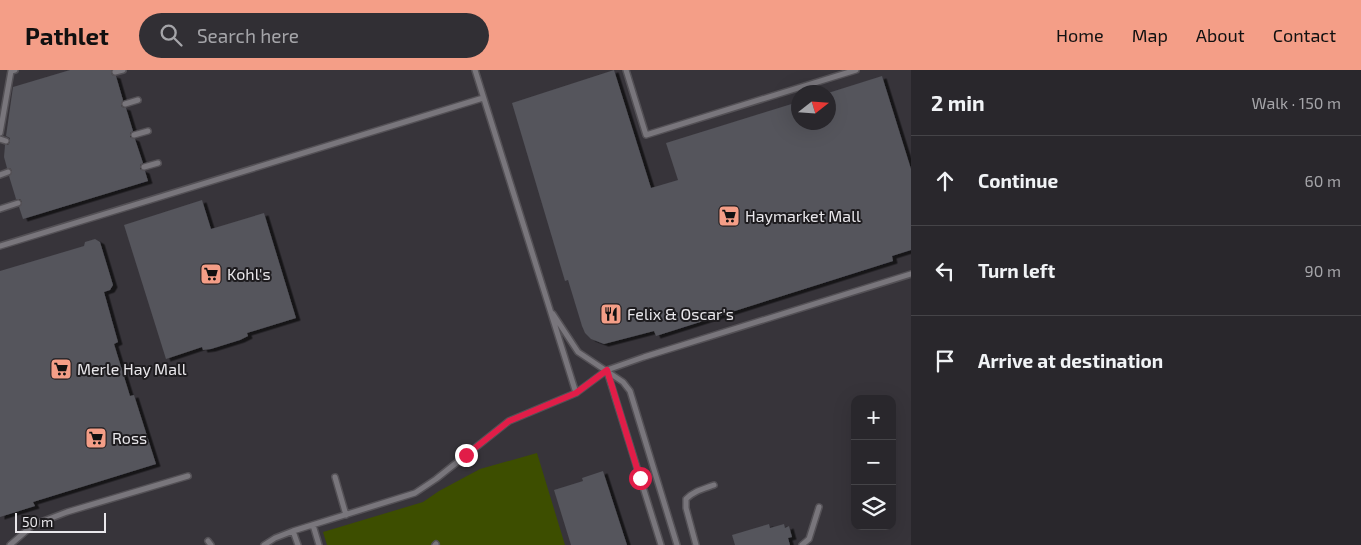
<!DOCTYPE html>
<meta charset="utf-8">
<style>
:root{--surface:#29272c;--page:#312f34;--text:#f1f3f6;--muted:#a5a5a9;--line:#454448;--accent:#f49e87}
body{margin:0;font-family:"Exo 2",sans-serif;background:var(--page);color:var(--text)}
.controls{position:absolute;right:15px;bottom:15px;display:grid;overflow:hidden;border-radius:10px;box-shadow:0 5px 20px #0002}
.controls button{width:45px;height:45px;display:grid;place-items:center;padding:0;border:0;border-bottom:1px solid var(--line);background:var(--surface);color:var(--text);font:25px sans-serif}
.compass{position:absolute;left:791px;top:15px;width:45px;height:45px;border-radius:50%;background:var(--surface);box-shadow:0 5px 20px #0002;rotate:73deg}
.scale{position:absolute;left:15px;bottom:12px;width:91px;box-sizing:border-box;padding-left:5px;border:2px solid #e9e7eb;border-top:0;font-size:14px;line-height:18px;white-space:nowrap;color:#e9e7eb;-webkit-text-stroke:4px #1e1c1f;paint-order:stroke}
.stop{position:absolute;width:15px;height:15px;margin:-11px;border:4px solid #e11d48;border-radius:50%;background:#fff}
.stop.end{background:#e11d48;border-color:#fff;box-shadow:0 1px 5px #0008}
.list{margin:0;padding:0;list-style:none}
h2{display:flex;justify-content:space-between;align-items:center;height:65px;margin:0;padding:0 20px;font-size:21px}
h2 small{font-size:16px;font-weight:400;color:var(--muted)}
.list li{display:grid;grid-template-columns:32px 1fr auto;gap:15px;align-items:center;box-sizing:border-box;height:90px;padding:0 20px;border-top:1px solid var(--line)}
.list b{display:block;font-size:19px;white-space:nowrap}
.list em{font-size:16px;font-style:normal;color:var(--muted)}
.icon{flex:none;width:28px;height:28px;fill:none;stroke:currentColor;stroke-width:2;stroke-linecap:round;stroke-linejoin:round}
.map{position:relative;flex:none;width:911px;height:475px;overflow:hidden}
header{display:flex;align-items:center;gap:30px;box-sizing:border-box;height:70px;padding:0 25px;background:var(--accent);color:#111}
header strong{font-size:24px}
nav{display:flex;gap:28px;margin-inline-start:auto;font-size:18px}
.search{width:350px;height:45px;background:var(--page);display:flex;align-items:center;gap:12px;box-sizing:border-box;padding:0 18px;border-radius:28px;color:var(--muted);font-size:19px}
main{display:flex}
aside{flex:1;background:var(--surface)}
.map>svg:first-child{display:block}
.green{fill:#3d4e00}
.building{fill:#54545b;filter:url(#shadow)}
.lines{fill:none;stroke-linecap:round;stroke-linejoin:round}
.lane-casing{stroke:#545156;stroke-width:8}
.lane{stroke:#79767c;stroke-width:5}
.route{stroke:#e11d48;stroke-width:6}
.labels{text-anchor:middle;stroke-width:4;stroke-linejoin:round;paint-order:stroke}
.poi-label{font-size:16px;fill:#e9e7eb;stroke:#1e1c1f;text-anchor:start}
</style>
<header>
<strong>Pathlet</strong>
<div class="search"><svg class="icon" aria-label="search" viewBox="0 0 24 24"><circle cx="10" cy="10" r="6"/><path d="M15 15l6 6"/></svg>Search here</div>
<nav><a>Home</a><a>Map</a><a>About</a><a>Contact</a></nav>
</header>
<main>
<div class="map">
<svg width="911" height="475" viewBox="0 0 911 475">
<defs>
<filter id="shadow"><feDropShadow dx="4.5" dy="2.5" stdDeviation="0" flood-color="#0009"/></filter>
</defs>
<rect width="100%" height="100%" fill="#37343a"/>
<!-- green -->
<path class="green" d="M 537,383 L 565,475 L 327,475 L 323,462 L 423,432 L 439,421 L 480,399 Z"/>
<!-- building -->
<path class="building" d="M 70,0 L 111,0 L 112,5 L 116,6 L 123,30 L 121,35 L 122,37 L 126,38 L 133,61 L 130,63 L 130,67 L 135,69 L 143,93 L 140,95 L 140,99 L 145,101 L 148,111 L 23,149 L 19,137 L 22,132 L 20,129 L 16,129 L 9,106 L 12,101 L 10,98 L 7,98 L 4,87 L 5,75 L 8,75 L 10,72 L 10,68 L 6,66 L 13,17 Z
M 614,0 L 651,118 L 678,110 L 666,73 L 798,32 L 798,52 L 828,52 L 828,23 L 882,6 L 911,99 L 911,180 L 892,186 L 893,191 L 656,266 L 654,261 L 604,274 L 591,269 L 585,263 L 582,256 L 568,210 L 565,211 L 512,33 Z
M 202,130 L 211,159 L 264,143 L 296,248 L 247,263 L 248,266 L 240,270 L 211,279 L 203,280 L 202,277 L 166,289 L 124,155 Z
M 95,169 L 100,172 L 113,215 L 110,220 L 104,222 L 118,272 L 114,274 L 130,326 L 134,325 L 156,394 L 33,432 L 35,436 L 0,447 L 0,201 L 84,176 L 85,172 Z
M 603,401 L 627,475 L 571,475 L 554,420 L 583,411 L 582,408 Z
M 769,454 L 770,458 L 784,454 L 785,458 L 789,456 L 792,467 L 788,468 L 790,475 L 735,475 L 732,465 Z"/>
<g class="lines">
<!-- lane casing -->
<g class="lane-casing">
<path id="lane" d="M 475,0 L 576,323
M 626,0 L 646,65 L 856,0
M 115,2 L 123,0
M 125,34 L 138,30
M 0,63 L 11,1 L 15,0
M 134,65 L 148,61
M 0,69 L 6,71
M 144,97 L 158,93
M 0,105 L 8,102
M 0,139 L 18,133
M 0,176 L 483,28
M 553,244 L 578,282 L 623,312 L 630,321 L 677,475
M 607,301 L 661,475
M 335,407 L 346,445
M 313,455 L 319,475
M 293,461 L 298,475
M 208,471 L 211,475
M 10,475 L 33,455 L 67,442 L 188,406
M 264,475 L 275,468 L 293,461 L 415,423 L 436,409 L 509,351 L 576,323 L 607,300 L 644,287 L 911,204
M 435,475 L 436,474
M 696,475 L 686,438 L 686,429 C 694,421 703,419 714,415
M 802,475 L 809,469 L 819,437"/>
</g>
<!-- lane -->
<use href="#lane" class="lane"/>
</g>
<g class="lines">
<!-- route -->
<path class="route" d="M 466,385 L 509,351 L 576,323 L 607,300 L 640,408"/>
</g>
<!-- icons -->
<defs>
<g id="supermarket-square" transform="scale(1.125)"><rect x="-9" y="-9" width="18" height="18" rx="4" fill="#f49e87" stroke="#1e1c1f"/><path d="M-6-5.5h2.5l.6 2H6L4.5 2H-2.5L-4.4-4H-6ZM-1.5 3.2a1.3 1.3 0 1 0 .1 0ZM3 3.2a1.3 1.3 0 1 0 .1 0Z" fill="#111"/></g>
<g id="restaurant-square" transform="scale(1.125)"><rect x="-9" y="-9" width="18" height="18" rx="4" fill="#f49e87" stroke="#1e1c1f"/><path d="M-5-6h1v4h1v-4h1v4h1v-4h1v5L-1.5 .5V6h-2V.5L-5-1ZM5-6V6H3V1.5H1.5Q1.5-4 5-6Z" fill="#111"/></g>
</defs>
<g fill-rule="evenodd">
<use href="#supermarket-square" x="729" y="146"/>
<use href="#supermarket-square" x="211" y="204"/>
<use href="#restaurant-square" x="611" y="244"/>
<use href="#supermarket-square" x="61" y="299"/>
<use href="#supermarket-square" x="96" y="368"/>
</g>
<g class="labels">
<!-- poi labels -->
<g class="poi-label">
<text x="745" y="152">Haymarket Mall</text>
<text x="227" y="210">Kohl's</text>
<text x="627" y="250">Felix &amp; Oscar's</text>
<text x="77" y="305">Merle Hay Mall</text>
<text x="112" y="374">Ross</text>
</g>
</g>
</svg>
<div class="controls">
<button>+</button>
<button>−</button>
<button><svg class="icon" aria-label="layers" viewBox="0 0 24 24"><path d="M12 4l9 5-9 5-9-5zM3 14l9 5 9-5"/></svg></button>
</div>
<svg class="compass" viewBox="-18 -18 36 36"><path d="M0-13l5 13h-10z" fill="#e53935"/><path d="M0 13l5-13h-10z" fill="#a5a5a9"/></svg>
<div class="scale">50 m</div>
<div class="stop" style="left:640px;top:408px"></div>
<div class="stop end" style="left:466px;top:385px"></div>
</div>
<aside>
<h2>2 min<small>Walk · 150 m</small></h2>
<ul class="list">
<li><svg class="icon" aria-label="ahead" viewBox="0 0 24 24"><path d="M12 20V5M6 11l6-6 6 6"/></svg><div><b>Continue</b></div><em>60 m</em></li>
<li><svg class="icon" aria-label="left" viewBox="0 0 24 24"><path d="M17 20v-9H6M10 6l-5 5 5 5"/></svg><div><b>Turn left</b></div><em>90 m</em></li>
<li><svg class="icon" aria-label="arrive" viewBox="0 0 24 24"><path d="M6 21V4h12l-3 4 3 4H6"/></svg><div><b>Arrive at destination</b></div></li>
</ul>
</aside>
</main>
